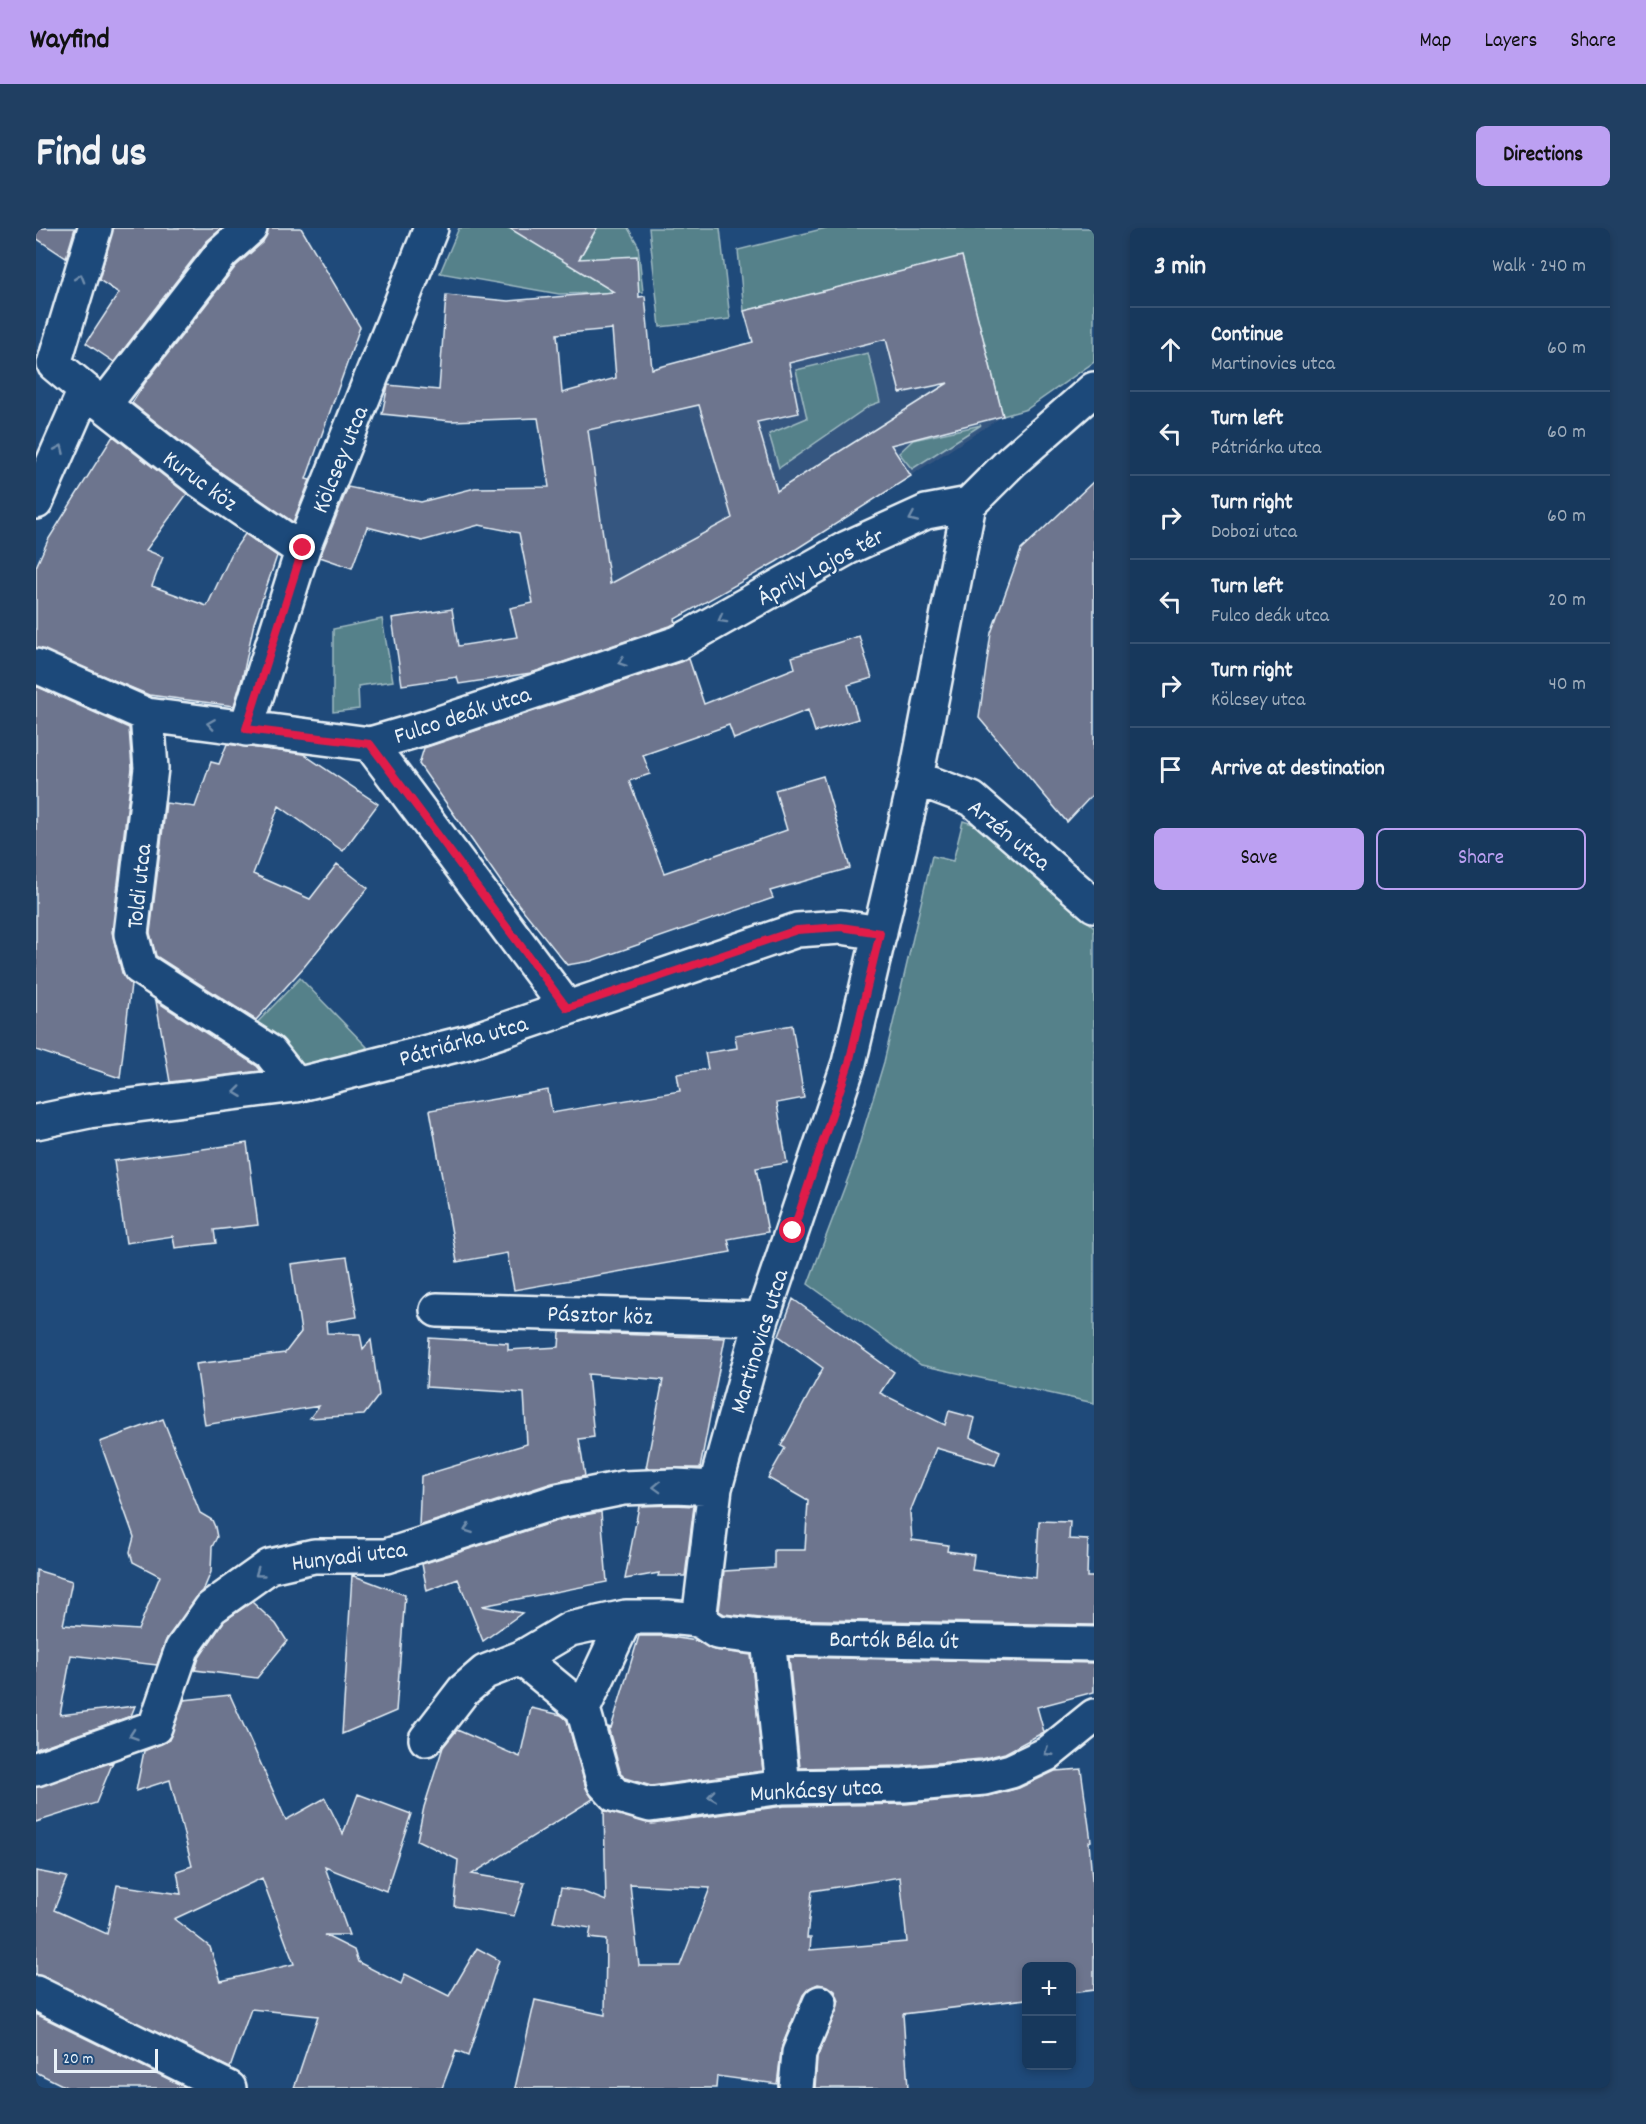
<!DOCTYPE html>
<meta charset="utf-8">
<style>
:root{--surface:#17385c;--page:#203f62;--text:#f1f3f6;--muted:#9eacbb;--line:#365272;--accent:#bca0f2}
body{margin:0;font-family:Dekko,sans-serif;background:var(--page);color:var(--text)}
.controls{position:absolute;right:18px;bottom:18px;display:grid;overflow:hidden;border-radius:9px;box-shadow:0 3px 9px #0003}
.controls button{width:54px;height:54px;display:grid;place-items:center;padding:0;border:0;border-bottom:2px solid var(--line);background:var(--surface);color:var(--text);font:30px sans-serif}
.scale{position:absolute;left:18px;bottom:15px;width:104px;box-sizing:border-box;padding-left:6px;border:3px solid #e8f1f8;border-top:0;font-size:16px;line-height:21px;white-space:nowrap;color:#e8f1f8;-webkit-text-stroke:4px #1f4a7a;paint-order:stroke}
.stop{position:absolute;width:18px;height:18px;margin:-14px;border:4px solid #e11d48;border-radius:50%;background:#fff}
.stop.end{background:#e11d48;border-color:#fff;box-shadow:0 2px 6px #0008}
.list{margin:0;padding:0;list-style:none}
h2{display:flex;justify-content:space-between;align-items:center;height:78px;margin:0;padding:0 24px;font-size:26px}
h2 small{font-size:20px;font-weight:400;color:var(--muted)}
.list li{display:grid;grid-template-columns:39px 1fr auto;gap:18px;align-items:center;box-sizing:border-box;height:84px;padding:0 24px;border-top:2px solid var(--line)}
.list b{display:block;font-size:22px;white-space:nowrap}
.list p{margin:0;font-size:20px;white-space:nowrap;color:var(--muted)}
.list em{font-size:20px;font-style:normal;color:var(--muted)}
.actions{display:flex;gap:12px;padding:18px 24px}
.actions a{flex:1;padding:14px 0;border:2px solid var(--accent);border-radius:9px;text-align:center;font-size:21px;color:var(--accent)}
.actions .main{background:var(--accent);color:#111}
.icon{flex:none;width:33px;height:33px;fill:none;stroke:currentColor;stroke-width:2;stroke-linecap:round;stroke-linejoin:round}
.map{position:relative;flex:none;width:1058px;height:1860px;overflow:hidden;border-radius:9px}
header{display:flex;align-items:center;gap:36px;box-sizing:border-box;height:84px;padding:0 30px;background:var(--accent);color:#111}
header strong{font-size:28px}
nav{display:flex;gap:33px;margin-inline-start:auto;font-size:21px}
.intro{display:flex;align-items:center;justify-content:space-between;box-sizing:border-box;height:144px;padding:0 36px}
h1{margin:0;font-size:42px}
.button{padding:15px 27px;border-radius:9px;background:var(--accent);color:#111;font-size:21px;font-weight:700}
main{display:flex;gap:36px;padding:0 36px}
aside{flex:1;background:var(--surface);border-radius:9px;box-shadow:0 3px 9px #0003}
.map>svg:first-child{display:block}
.built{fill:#365780}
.green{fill:#54818a;stroke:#9eb9c1;stroke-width:1.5}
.building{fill:#6d758e;stroke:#e8f1f8;stroke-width:1.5;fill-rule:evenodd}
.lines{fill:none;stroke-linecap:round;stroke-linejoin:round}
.minor-casing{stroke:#e8f1f8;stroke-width:38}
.minor{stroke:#1f4a7a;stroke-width:33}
.oneway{stroke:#6f8dac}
.route{stroke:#e11d48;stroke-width:8}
.labels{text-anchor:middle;stroke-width:4.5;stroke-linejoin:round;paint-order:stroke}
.street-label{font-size:24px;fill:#e8f1f8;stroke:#1f4a7a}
</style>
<header>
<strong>Wayfind</strong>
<nav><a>Map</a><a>Layers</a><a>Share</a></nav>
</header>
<div class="intro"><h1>Find us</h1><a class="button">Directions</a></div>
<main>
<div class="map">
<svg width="1058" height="1860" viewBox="0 0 1058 1860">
<rect width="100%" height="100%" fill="#1f4a7a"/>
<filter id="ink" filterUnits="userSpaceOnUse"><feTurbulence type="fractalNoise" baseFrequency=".0167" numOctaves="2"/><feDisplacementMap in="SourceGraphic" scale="12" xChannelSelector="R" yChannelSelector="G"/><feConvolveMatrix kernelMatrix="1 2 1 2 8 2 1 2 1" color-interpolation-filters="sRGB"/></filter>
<g filter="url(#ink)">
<!-- built -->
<path class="built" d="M 926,28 L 967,188 L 740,334 L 571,430 L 529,362 L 505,214 L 503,171 L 717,114 Z"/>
<!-- green -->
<path class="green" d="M 423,0 L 592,0 L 602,17 L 607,64 L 523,66 L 404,45 Z
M 613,0 L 684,0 L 694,91 L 624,99 Z
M 790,0 L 1058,0 L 1058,134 L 991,181 L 967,188 L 926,29 L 708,83 L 702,22 Z
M 832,125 L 844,174 L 833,178 L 743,240 L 733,206 L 771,190 L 760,142 Z
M 945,197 L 876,241 L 863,225 L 877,212 Z
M 346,391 L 357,453 L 322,458 L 323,481 L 297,484 L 297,401 Z
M 927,593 L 940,597 L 1058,699 L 1058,1175 L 885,1137 L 772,1056 L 817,937 L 848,834 L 896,628 L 917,633 Z
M 264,750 L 331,819 L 312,834 L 270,846 L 263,834 L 217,799 Z"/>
<!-- building -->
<path class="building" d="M 0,0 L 39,0 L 30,30 L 0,10 Z
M 77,0 L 186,0 L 171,13 L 78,134 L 50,115 L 83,65 L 63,52 Z
M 232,0 L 265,0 L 324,99 L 270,251 L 274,252 L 257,294 L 177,239 L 96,175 L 109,155 L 200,38 L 227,14 Z
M 473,0 L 561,0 L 543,31 L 601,28 L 603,69 L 609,68 L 616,141 L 717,114 L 708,83 L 926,28 L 967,188 L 855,217 L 875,248 L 740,334 L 639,391 L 640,395 L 634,398 L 495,445 L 423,456 L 421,449 L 366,457 L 356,390 L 416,381 L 422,418 L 481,409 L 474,380 L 497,375 L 483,305 L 443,297 L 386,313 L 331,299 L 316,340 L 284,329 L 312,259 L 385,274 L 439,260 L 513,259 L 502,190 L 415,193 L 346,186 L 352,157 L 403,162 L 410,67 L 472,73 L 578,64 ZM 576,101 L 580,150 L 526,165 L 521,106 ZM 850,111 L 864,165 L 912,155 L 741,263 L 721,194 L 763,185 L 753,135 ZM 663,177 L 696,290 L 574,356 L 552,202 Z
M 77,208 L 151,266 L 110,322 L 127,329 L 116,358 L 171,378 L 196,325 L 209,306 L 241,328 L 218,395 L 207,447 L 198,478 L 113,467 L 0,420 L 0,339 L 12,312 Z
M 1058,253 L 1058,565 L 1031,594 L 943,490 L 955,405 L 985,322 Z
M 823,408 L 836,450 L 812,457 L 822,491 L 779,504 L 772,482 L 698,511 L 693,497 L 607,527 L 614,546 L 593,553 L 628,645 L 751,602 L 739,562 L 787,548 L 814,640 L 734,663 L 737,670 L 555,733 L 531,737 L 467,657 L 383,536 L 388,520 L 653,431 L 668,476 L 759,440 L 756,429 Z
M 0,458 L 93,500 L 96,540 L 76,704 L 86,745 L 95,756 L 84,850 L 0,822 Z
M 191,516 L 267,526 L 342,576 L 307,623 L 243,578 L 217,646 L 274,671 L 301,636 L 332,660 L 268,739 L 220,792 L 120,728 L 114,705 L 130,575 L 159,579 L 175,534 L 183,536 Z
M 120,773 L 221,838 L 225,843 L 134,854 Z
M 756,797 L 768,870 L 741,875 L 751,935 L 720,940 L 732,1004 L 692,1011 L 695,1024 L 478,1062 L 471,1025 L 421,1034 L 394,882 L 512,862 L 516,885 L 644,863 L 641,846 L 672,841 L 669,825 L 701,820 L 699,807 Z
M 211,915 L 222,997 L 178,1002 L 180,1015 L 139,1020 L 137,1008 L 90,1015 L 78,933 Z
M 311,1029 L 321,1089 L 290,1094 L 291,1105 L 324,1106 L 327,1121 L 335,1112 L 343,1167 L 328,1187 L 274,1190 L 283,1178 L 169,1197 L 160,1136 L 249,1125 L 265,1104 L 255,1036 Z
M 757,1071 L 858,1144 L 844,1165 L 909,1197 L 913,1183 L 939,1190 L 934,1209 L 964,1223 L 959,1237 L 900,1220 L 874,1284 L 876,1312 L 912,1317 L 911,1323 L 938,1327 L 936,1342 L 1000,1350 L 1003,1293 L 1034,1294 L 1033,1311 L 1052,1312 L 1051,1349 L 1058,1349 L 1058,1397 L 733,1391 L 688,1386 L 683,1383 L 688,1343 L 738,1340 L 738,1322 L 769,1322 L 772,1273 L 732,1250 L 749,1220 L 745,1218 L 787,1140 L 743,1108 Z
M 524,1104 L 689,1110 L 664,1240 L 610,1240 L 627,1152 L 552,1146 L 558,1209 L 543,1211 L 549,1248 L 516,1255 L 383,1298 L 385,1248 L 491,1216 L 488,1165 L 390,1159 L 393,1110 L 472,1115 L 472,1122 L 523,1119 Z
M 127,1191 L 164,1285 L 176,1292 L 179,1299 L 181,1309 L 176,1319 L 175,1344 L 167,1363 L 131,1410 L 121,1437 L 35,1427 L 24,1487 L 99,1478 L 95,1488 L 0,1521 L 0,1342 L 36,1353 L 27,1397 L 102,1402 L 124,1348 L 97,1334 L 94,1324 L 98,1309 L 64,1214 Z
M 639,1277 L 658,1278 L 649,1348 L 622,1348 L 623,1345 L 589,1351 L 603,1278 Z
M 565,1284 L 571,1354 L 446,1378 L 486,1385 L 447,1413 L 422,1351 L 391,1363 L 386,1336 L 527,1291 Z
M 316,1347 L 369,1367 L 360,1483 L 306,1506 Z
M 216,1374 L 240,1396 L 251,1413 L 221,1450 L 159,1442 L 163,1430 L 188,1393 Z
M 603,1408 L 628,1408 L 661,1413 L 678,1422 L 715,1427 L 727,1543 L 615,1558 L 589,1550 L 585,1546 L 572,1499 L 575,1500 Z
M 753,1429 L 1058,1435 L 1058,1464 L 1001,1479 L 1008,1504 L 969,1525 L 945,1531 L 867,1538 L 764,1540 Z
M 194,1467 L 250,1592 L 289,1570 L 307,1606 L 322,1566 L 375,1586 L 350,1663 L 289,1639 L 313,1707 L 288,1707 L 318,1722 L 322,1734 L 365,1756 L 369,1746 L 413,1768 L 441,1720 L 463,1732 L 432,1828 L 420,1823 L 406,1860 L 258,1860 L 282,1788 L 215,1781 L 194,1840 L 0,1746 L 0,1643 L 31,1649 L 18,1682 L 71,1706 L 81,1657 L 145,1666 L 141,1643 L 156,1638 L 134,1552 L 100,1563 L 108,1523 L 133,1512 L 148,1472 ZM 226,1650 L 258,1736 L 185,1753 L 174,1719 L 138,1691 Z
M 495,1480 L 525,1487 L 531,1492 L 550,1560 L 557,1571 L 436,1646 L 489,1655 L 478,1688 L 418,1678 L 422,1632 L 381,1612 L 388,1579 L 407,1519 L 421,1502 L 484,1529 Z
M 77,1534 L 60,1575 L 0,1594 L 0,1559 Z
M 1045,1541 L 1055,1613 L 1053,1614 L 1058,1677 L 1058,1762 L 1035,1765 L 1035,1738 L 990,1738 L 990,1771 L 867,1786 L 872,1860 L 779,1860 L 781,1830 L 803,1773 L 799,1763 L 792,1758 L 782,1756 L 773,1760 L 767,1767 L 746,1818 L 741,1856 L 681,1848 L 680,1860 L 479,1860 L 499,1772 L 569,1787 L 570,1712 L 553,1710 L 555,1700 L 517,1694 L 525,1660 L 545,1663 L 570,1673 L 568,1582 L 616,1596 L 748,1578 L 870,1576 L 953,1568 L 983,1560 L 1019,1543 ZM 864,1649 L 871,1714 L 774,1722 L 775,1710 L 771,1710 L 776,1663 ZM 594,1656 L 674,1660 L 644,1738 L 603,1738 Z
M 0,1786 L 151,1860 L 32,1860 L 0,1844 Z"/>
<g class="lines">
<!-- minor casing -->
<g class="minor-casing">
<path id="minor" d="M 49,162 L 68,177 L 186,25 L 214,0
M 68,177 L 166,254 L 255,315 L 267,320
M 0,274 L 49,162 L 18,136 L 59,0
M 0,438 L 111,487 L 334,516 L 389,500 L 642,415 L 811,320 L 890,284 L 933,276
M 111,487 L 115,540 L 95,706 L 104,740 L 234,824 L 260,857
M 210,501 L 267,320 L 395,0
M 334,516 L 531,780
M 880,550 L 936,571 L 1058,677
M 0,894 L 53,883 L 260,857 L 432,814 L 761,702 L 805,699 L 844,705
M 401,1082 L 726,1091
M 663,1392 L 679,1260 L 726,1091 L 813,835 L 880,550 L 933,276 L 976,233 L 1058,161
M 732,1410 L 747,1559
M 485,1430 L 547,1481 L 590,1389
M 547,1481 L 568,1555 L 579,1567 L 614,1577 L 747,1559 L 868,1557 L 948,1550 L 975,1543 L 1011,1526 L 1058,1488
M 390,1511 L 427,1463 L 449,1444 L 485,1430 L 534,1401 L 590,1389 L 631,1389 L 663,1392 L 681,1404 L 732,1410 L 1058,1416
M 0,1541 L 119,1499 L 146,1421 L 175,1380 L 234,1338 L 278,1328 L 350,1328 L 522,1273 L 587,1260 L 639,1258 L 679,1260
M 0,1765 L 193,1860
M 760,1860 L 763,1825 L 784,1775"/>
</g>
<!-- minor -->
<use href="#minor" class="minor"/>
</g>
<!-- one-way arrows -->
<defs><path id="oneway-chevron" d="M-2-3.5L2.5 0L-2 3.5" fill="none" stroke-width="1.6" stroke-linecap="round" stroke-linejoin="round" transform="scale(1.5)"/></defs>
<g class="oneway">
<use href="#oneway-chevron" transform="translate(44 50) rotate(-73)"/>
<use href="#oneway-chevron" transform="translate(24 221) rotate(-66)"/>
<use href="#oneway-chevron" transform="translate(877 290) rotate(156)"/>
<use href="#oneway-chevron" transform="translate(686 391) rotate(151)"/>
<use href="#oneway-chevron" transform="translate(586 434) rotate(161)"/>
<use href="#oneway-chevron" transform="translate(175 496) rotate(-172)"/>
<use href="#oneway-chevron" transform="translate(202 864) rotate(173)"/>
<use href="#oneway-chevron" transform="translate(621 1259) rotate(178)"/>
<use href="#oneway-chevron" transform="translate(432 1301) rotate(160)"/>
<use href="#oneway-chevron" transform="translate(223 1345) rotate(144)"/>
<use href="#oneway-chevron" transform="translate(97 1507) rotate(161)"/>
<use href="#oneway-chevron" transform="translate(1012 1524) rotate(147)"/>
<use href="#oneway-chevron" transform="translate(676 1568) rotate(172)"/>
</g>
</g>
<g class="lines" filter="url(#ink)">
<!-- route -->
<path class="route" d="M 267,320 L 210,501 L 334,516 L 531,780 L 761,702 L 805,699 L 844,705 L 813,835 L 757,1003"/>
</g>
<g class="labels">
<!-- street labels -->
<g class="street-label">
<text transform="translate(303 231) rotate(-68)" y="8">Kölcsey utca</text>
<text transform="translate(165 252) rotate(36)" y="8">Kuruc köz</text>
<text transform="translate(784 338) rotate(-28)" y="8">Áprily Lajos tér</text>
<text transform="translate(426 486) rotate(-18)" y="8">Fulco deák utca</text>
<text transform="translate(974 606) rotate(39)" y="8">Arzén utca</text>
<text transform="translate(102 658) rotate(-84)" y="8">Toldi utca</text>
<text transform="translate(427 812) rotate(-16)" y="8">Pátriárka utca</text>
<text transform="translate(564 1086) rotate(2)" y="8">Pásztor köz</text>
<text transform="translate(722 1113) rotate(-73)" y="8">Martinovics utca</text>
<text transform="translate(313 1327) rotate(-7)" y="8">Hunyadi utca</text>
<text transform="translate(858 1411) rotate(1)" y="8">Bartók Béla út</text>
<text transform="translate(780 1561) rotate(-3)" y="8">Munkácsy utca</text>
</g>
</g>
</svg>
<div class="controls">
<button>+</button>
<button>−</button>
</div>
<div class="scale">20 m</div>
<div class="stop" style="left:757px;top:1003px"></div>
<div class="stop end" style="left:267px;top:320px"></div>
</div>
<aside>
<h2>3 min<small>Walk · 240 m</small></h2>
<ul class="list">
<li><svg class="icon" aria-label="ahead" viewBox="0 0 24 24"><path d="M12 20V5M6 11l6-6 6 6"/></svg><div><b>Continue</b><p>Martinovics utca</p></div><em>60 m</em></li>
<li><svg class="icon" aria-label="left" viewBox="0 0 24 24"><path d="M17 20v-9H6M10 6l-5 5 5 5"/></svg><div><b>Turn left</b><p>Pátriárka utca</p></div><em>60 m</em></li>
<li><svg class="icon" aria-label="right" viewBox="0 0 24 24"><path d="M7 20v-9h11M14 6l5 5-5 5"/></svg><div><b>Turn right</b><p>Dobozi utca</p></div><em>60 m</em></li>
<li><svg class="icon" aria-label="left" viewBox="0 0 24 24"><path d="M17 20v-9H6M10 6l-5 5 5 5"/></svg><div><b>Turn left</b><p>Fulco deák utca</p></div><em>20 m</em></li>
<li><svg class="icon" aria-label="right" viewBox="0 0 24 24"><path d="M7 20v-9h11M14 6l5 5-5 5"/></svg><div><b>Turn right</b><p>Kölcsey utca</p></div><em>40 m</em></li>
<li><svg class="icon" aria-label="arrive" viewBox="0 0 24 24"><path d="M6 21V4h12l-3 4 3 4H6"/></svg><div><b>Arrive at destination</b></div></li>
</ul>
<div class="actions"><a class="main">Save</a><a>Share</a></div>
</aside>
</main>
